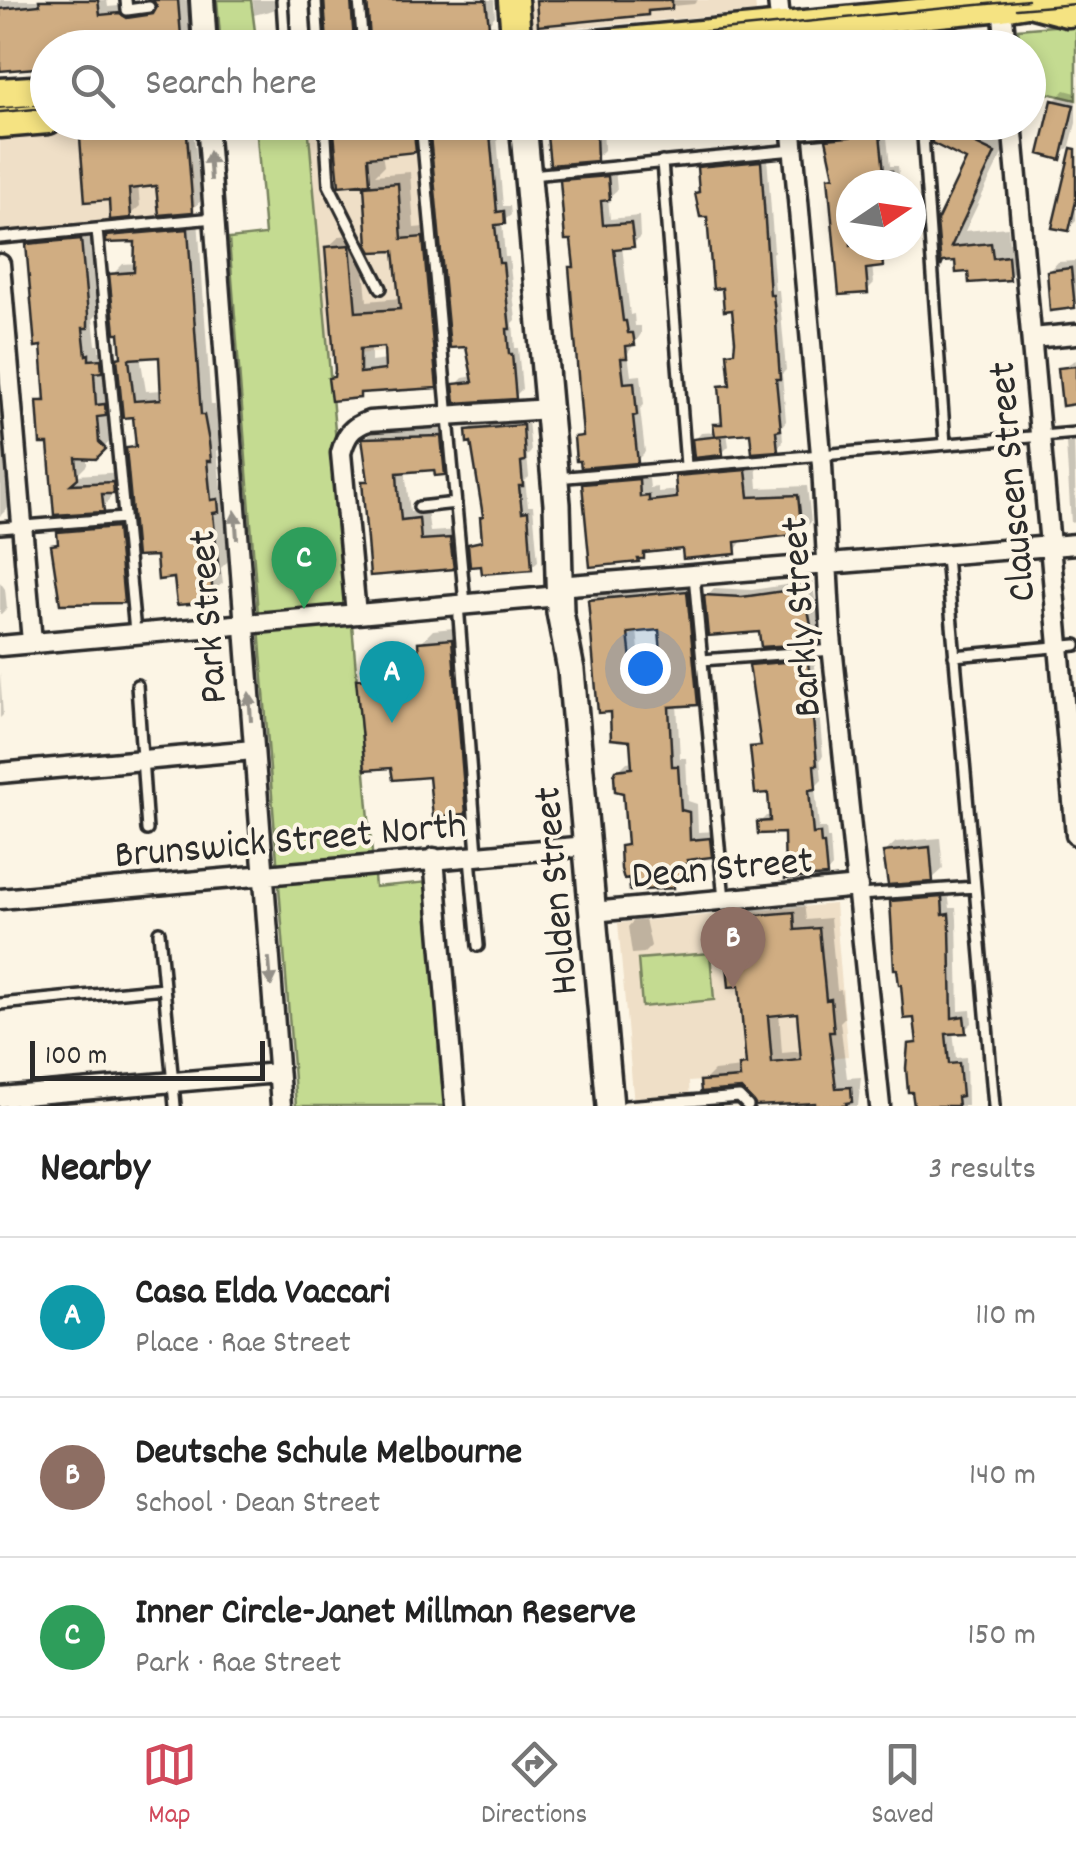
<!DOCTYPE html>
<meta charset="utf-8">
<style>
:root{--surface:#fff;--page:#f6f6f6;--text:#222;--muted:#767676;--line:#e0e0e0;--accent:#d1495b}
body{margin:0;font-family:Dekko,sans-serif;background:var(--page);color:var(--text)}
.compass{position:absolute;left:836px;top:170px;width:90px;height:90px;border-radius:50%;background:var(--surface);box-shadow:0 5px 15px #0003;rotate:77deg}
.scale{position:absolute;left:30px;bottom:25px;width:235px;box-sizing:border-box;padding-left:10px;border:5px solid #2b2b2b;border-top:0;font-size:28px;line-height:35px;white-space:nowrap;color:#2b2b2b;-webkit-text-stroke:8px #fcf5e5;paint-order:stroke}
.you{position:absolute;left:645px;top:668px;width:35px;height:35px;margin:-25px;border:8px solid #fff;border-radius:50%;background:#1a73e8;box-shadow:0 0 0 15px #1a73e833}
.badge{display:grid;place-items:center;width:65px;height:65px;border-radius:50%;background:var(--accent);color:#fff;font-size:32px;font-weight:700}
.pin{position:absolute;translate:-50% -82px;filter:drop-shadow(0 2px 5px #0008)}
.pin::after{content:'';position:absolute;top:52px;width:35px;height:30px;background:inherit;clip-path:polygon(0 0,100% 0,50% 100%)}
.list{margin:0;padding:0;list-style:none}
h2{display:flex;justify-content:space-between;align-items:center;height:130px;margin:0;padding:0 40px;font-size:42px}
h2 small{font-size:32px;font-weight:400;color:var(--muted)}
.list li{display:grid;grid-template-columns:65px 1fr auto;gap:30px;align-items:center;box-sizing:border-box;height:160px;padding:0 40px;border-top:2px solid var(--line)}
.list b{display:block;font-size:38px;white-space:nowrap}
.list p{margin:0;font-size:32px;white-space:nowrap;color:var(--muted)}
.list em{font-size:32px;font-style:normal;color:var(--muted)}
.icon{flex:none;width:55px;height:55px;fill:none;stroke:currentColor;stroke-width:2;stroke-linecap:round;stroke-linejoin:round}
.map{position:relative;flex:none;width:1076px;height:1106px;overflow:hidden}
.search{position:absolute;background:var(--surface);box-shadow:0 5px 15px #0003;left:30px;right:30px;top:30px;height:110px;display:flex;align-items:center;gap:25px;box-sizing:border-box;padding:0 35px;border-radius:55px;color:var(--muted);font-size:38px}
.sheet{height:610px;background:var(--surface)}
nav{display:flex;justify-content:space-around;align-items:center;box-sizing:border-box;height:140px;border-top:2px solid var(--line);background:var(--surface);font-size:28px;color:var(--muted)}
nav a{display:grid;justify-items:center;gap:5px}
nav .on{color:var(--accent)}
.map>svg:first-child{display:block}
.built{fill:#efdfc7}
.green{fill:#c4db91;stroke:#78835e;stroke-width:2.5}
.shadow{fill:#0003;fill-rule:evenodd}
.building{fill:#d0ad82;stroke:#2b2b2b;stroke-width:2.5;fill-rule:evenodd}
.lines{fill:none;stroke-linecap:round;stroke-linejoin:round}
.service-casing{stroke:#2b2b2b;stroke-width:16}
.minor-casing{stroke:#2b2b2b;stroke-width:25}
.tertiary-casing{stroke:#2b2b2b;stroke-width:30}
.secondary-casing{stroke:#2b2b2b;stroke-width:32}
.primary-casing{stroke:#2b2b2b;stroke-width:35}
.service{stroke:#fcf5e5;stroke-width:9}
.minor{stroke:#fcf5e5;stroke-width:18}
.tertiary{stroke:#fcf5e5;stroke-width:22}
.secondary{stroke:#fcf5e5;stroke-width:25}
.primary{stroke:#f5e382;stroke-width:28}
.tram{stroke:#2b2b2b;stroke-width:2.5}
.oneway{fill:#949088}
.labels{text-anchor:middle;stroke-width:8;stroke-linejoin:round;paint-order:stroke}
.street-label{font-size:40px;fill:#2b2b2b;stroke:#fcf5e5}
</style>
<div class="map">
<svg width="1076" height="1106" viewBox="0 0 1076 1106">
<rect width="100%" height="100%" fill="#fcf5e5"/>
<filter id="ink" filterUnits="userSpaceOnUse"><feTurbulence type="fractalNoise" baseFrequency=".01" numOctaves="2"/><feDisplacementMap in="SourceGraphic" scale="20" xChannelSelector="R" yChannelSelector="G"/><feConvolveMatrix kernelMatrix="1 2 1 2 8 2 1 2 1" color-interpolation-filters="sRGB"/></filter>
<g filter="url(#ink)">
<!-- built -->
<path class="built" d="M 524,0 L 755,0 L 756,12 L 527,32 Z
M 308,123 L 421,123 L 441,348 L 328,356 Z
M 188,125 L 196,217 L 0,233 L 0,135 Z
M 835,904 L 848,1056 L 740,1066 L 740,1078 L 689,1082 L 690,1100 L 634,1105 L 618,923 Z"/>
<!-- green -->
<path class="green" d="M 217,0 L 251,0 L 257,47 L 221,47 Z
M 1076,24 L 1076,100 L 1047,93 L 1029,103 L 1028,48 L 1020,47 L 1018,29 Z
M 308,123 L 375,887 L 429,882 L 447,1106 L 296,1106 L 229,239 L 265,235 L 256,124 Z
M 710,953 L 714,1000 L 642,1007 L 638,959 Z"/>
<!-- shadow -->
<path class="shadow" d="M 0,0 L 107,0 L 108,7 L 130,5 L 138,10 L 157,6 L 157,0 L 187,0 L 191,44 L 187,48 L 48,48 L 0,68 Z
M 253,0 L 283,0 L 273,10 L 254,15 Z
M 325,0 L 358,0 L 361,32 L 353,39 Z
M 370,0 L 494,0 L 495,16 L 488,24 Z
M 538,0 L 698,0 L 694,4 L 652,8 L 647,13 Z
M 922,38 L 923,48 L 818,48 L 856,41 Z
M 986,39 L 1003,48 L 978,48 Z
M 1065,90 L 1076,93 L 1076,123 L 1070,146 L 1060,157 L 1054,101 Z
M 336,122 L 428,122 L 429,135 L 414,150 L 382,153 L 384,166 L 375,175 L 410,172 L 414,228 L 435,226 L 448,374 L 436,386 L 365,390 L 359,396 L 331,379 L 337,372 L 327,248 L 340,236 L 361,234 L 367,301 L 401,298 L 396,248 L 367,187 L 373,180 L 341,183 ZM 386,344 L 387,360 L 371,362 L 371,345 Z
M 452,122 L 498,122 L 496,126 L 503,206 L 510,206 L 511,215 L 502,222 L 505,257 L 509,257 L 516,320 L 513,323 L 515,348 L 518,348 L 522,389 L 515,396 L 456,385 L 463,378 L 475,376 L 433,137 L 440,130 L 453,129 Z
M 549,122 L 617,122 L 603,125 L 604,150 L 596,158 L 552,162 Z
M 938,122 L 983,122 L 1011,135 L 965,231 L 1008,227 L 1009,242 L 1024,240 L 1026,260 L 1009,277 L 971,270 L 957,259 L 945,260 L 970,158 Z
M 192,123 L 202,200 L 192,209 L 158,183 L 138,185 L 140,206 L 130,215 L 111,197 L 82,139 L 92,130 Z
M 886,128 L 890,166 L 898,166 L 899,174 L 887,181 L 887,185 L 851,185 L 851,245 L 888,245 L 889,258 L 882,265 L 872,266 L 874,283 L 867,290 L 841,293 L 831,178 L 835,173 L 829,140 L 835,133 Z
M 1076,153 L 1076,221 L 1068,229 Z
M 767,156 L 774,251 L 772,253 L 775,290 L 779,290 L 786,370 L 782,374 L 786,421 L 782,426 L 783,442 L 777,448 L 752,431 L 727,433 L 729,446 L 722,453 L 695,440 L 701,433 L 717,432 L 716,425 L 724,417 L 721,387 L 732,380 L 730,354 L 737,347 L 734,307 L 710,214 L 699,202 L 699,168 L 706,162 Z
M 615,169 L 617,190 L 608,198 L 610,219 L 639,216 L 640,237 L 632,245 L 622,246 L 630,315 L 634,314 L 635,326 L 641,326 L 641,334 L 628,353 L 631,376 L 641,375 L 644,405 L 640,409 L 645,452 L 637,460 L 577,438 L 585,429 L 572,268 L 576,264 L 563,181 L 571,173 Z
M 198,219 L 211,405 L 215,405 L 219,430 L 221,448 L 217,451 L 221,490 L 228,490 L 229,499 L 223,505 L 228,561 L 221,568 L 223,583 L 201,600 L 158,553 L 128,449 L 137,440 L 112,275 L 123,264 L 137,263 L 137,239 L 108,237 L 119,226 ZM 162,354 L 163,390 L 146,391 L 140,356 Z
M 91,229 L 98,303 L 98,314 L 93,319 L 96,345 L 99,345 L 99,351 L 111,350 L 112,359 L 104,367 L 106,396 L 115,395 L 116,403 L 107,412 L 108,431 L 114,437 L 95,457 L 87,456 L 87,465 L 77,475 L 123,472 L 123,480 L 102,509 L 56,513 L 50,441 L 39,402 L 47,395 L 29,245 L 39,234 Z
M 1076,261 L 1076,306 L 1053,308 L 1049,272 L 1058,262 Z
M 1076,360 L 1076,402 L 1060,368 Z
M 0,387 L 0,390 L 5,390 L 11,505 L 0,516 Z
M 528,420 L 531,452 L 527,456 L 529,477 L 525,481 L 528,506 L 533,506 L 538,561 L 531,567 L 470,545 L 484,537 L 485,515 L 474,440 L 468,431 L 475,424 Z
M 450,427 L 454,463 L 444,473 L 436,467 L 406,470 L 406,479 L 410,512 L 427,510 L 430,532 L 459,530 L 462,557 L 452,566 L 373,573 L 365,482 L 370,477 L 365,439 L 374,430 Z
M 1074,435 L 1076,522 L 1071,523 L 1066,443 Z
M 756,461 L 758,488 L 807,486 L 811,522 L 800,532 L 744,538 L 734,552 L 684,546 L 650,550 L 638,560 L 585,485 L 595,475 L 648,470 L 650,488 L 658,487 L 658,492 L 679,490 L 677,477 L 688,467 Z
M 126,518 L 133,590 L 123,601 L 54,546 L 60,539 L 60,532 L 70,522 Z
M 812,581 L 820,626 L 806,641 L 707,596 L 714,588 L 752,590 Z
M 0,582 L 5,589 L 7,608 L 0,615 Z
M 695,584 L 706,694 L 697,703 L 677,704 L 680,758 L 686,758 L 688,801 L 697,804 L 698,832 L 718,831 L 720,846 L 711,855 L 692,857 L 692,866 L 672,885 L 622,847 L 629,840 L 627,811 L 618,771 L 627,762 L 634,761 L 632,739 L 612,710 L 590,601 L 599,592 ZM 661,628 L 665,668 L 641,670 L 637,630 Z
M 464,627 L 477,800 L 465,812 L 359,680 L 371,667 L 422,663 L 420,643 L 433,630 Z
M 814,655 L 823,756 L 820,759 L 822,780 L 815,787 L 819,828 L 826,828 L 827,838 L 830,838 L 832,867 L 826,874 L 786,830 L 759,823 L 766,816 L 772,816 L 770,791 L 752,748 L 762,741 L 752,665 L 759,659 Z
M 0,673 L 3,715 L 0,718 Z
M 940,838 L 943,869 L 932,879 L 885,852 L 896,842 Z
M 948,891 L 950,908 L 956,908 L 957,919 L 959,1011 L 971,1010 L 972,1023 L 964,1030 L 953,1031 L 956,1058 L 966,1057 L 967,1106 L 915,1106 L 910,1045 L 919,1037 L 892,902 L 900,894 Z
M 804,902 L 806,920 L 830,918 L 837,990 L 841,989 L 844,1018 L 840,1022 L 847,1078 L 861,1077 L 858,1106 L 743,1106 L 753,1096 L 742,1087 L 703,1082 L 714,1071 L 742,1068 L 748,1060 L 741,983 L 726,919 L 737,908 ZM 800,1011 L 803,1051 L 782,1053 L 779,1012 Z
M 645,919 L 651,946 L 644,953 L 632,954 L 628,927 L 634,920 Z"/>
<!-- building -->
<path class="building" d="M 39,0 L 98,0 L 100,15 L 120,13 L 127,18 L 153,14 L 157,7 L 153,0 L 178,0 L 182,48 L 48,48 L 48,67 L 0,71 L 0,9 L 40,5 Z
M 324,0 L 351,0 L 354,42 L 327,44 Z
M 367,0 L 486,0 L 489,26 L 370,40 Z
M 536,0 L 672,0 L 672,9 L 648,11 L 648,15 L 538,26 Z
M 1052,100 L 1074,105 L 1061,160 L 1039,154 Z
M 333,122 L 413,122 L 416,152 L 368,157 L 370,183 L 339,186 Z
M 450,122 L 489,122 L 497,212 L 504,211 L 505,224 L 495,225 L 499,263 L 503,263 L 510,329 L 507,329 L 509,354 L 512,354 L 516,399 L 455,403 L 453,384 L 473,382 L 466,347 L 450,348 L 430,136 L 450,134 Z
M 935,122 L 961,122 L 955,134 L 995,153 L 951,247 L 991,243 L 993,258 L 1008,256 L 1010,280 L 969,283 L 968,272 L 956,273 L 955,261 L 943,262 L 941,267 L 937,221 L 966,160 L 932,143 L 931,131 Z
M 559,125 L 559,131 L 564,131 L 565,134 L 596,133 L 597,161 L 550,165 L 546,126 Z
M 182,131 L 187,135 L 193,212 L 159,215 L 156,186 L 129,189 L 131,218 L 110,220 L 109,200 L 85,202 L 80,138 Z
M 880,134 L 884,172 L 892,171 L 893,183 L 851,185 L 851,245 L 881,245 L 883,267 L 866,269 L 868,293 L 839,295 L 828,177 L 834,176 L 826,139 Z
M 1071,148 L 1076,149 L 1076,201 L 1069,231 L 1052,228 Z
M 761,161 L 770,295 L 773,295 L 776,321 L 780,379 L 776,379 L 781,430 L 776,431 L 778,451 L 752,453 L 750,433 L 715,436 L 713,424 L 722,424 L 719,386 L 730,385 L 727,353 L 734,352 L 735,341 L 732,310 L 724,311 L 722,288 L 713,289 L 707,217 L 700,217 L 695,193 L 699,192 L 697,167 Z
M 608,176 L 610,200 L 601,201 L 603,225 L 631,223 L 634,247 L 614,249 L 623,321 L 626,321 L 628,333 L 633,333 L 635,345 L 626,346 L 627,358 L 621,358 L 624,383 L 634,382 L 637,415 L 633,416 L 638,463 L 581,468 L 580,461 L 576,461 L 574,437 L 583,436 L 569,267 L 574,267 L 571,240 L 565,240 L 560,180 Z
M 398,183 L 402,239 L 423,237 L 437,388 L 360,393 L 360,398 L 331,401 L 328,378 L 334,377 L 335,370 L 325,247 L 350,245 L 356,312 L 400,309 L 394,251 L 372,252 L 368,245 L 364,186 ZM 384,347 L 385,370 L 360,373 L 360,349 Z
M 188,229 L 201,415 L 204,415 L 209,442 L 211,461 L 207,461 L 211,500 L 218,499 L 219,512 L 213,513 L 219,574 L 211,575 L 213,596 L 202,597 L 202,603 L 177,605 L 174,578 L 158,580 L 156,556 L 136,557 L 126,448 L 136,447 L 133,417 L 123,418 L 117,358 L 121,357 L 119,333 L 115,333 L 109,274 L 134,272 L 135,242 L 106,243 L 106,236 ZM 159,357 L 161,399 L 134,401 L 129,359 Z
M 81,239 L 88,315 L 88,328 L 83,328 L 86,355 L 89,354 L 89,360 L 101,359 L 102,372 L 94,373 L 96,405 L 105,404 L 106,416 L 97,417 L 99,442 L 106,449 L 96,459 L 76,458 L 78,478 L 71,484 L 113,482 L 114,494 L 102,494 L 104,512 L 54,515 L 48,444 L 40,444 L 37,401 L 45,401 L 41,346 L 35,347 L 26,244 Z
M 1071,268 L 1075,308 L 1050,311 L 1047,271 Z
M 1076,366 L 1076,404 L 1062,406 L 1058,368 Z
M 523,425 L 525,461 L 521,462 L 523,486 L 519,486 L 522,512 L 528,511 L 532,570 L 482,574 L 481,566 L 470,567 L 468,544 L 482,541 L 480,517 L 483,516 L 471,442 L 467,443 L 466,430 Z
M 441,436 L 445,475 L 435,476 L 434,470 L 397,473 L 398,490 L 401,520 L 419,518 L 421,540 L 450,538 L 454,569 L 370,576 L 362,481 L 368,481 L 362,438 Z
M 721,436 L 723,455 L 694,458 L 692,439 Z
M 746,470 L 749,497 L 798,495 L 802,534 L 735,542 L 736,554 L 683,559 L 682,549 L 644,553 L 644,559 L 638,559 L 639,562 L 590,567 L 582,484 L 639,479 L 640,497 L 649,496 L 649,501 L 677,498 L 675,476 Z
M 117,527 L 124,603 L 60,604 L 51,545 L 58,544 L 57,532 Z
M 804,588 L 813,636 L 806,636 L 807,644 L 761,647 L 759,632 L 708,636 L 704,595 L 742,597 Z
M 687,591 L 698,705 L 669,707 L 672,766 L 678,766 L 681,810 L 689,812 L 690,840 L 710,838 L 712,857 L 687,860 L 688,863 L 684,864 L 685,877 L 673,878 L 674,888 L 630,891 L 629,878 L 624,879 L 621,869 L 620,846 L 627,845 L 623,793 L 615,791 L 614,775 L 616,770 L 632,768 L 630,741 L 611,739 L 610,712 L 598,713 L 588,600 ZM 659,630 L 663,675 L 633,678 L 628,633 Z
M 452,639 L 466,814 L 433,817 L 429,777 L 393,780 L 391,768 L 365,770 L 356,679 L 420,673 L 418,642 Z
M 808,660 L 817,765 L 814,765 L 816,789 L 809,790 L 813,834 L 820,833 L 821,844 L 824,844 L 827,876 L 785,879 L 784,833 L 758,834 L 757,822 L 770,821 L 768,793 L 755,794 L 750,747 L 761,746 L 749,665 Z
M 930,847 L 933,882 L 888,885 L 883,852 Z
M 942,897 L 943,915 L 949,914 L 950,928 L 952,1018 L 964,1016 L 966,1033 L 946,1034 L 949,1064 L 959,1063 L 962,1096 L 957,1097 L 958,1106 L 914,1106 L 912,1092 L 908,1092 L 906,1068 L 908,1044 L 917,1043 L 914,1018 L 904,1019 L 901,985 L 899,985 L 897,969 L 894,969 L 890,901 Z
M 794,912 L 795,930 L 819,928 L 826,1000 L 831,999 L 834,1032 L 829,1032 L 836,1088 L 851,1087 L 852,1102 L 846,1103 L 847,1106 L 815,1106 L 815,1103 L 756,1106 L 741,1089 L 701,1092 L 700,1081 L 740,1078 L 739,1066 L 746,1065 L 739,986 L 729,987 L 723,918 ZM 797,1013 L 801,1060 L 772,1063 L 768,1016 Z"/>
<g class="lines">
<!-- service casing -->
<g class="service-casing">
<path id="service" d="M 126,0 L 127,10 L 149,7
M 282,0 L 285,48
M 316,0 L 319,48
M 359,0 L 363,48
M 325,122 L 329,185 L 381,288
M 421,122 L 465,604
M 922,122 L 945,444
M 793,134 L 918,122
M 662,162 L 686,465
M 531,175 L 794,150
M 97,230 L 135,632
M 0,238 L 214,218
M 556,478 L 1076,433
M 419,507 L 456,503
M 0,528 L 124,518
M 694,575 L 724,900
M 458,604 L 477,854
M 954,656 L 1076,645
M 702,660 L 833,650
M 137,685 L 147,830
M 470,858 L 478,946
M 975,887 L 994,1106
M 859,895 L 975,887 L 946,556
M 159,932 L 175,1106
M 0,1004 L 164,988
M 626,1106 L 739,1097 L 748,1106"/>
</g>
<!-- minor casing -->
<g class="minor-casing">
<path id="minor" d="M 778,0 L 783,48
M 1002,6 L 1006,48
M 207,122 L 281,1106
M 791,122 L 822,465 L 831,636 L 880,1106
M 1012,122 L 1076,835
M 0,264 L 32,642
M 1032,338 L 1076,334
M 570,585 L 1076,544
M 356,614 L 341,453 C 346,435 351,427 369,421 L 549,409
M 0,646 L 559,596
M 0,773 L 253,750
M 434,858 L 455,1106
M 0,899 L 587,846
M 593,912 L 858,887
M 0,1097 L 278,1073"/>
</g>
<!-- tertiary casing -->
<g class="tertiary-casing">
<path id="tertiary" d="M 202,0 L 205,48"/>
</g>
<!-- secondary casing -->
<g class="secondary-casing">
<path id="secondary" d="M 523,122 L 557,504 L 560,612 L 571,670 L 610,1106"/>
</g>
<!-- primary casing -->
<g class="primary-casing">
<path id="primary" d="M 513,0 L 517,48
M 1033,3 L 1067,12 L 1076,11
M 452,48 L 493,43 L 501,48
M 565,48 L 1002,6 L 1039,0
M 0,93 L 48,90
M 0,123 L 48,119"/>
</g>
<!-- service -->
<use href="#service" class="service"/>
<!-- minor -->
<use href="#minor" class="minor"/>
<!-- tertiary -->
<use href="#tertiary" class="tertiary"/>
<!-- secondary -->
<use href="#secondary" class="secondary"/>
<!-- primary -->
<use href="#primary" class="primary"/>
<!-- tram -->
<path class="tram" d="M 1016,9 L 1076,4
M 539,48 L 1028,0
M 0,112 L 48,108"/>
</g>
<!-- one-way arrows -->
<defs><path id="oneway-solid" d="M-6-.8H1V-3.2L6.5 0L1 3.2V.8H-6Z" transform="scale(2.5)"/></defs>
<g class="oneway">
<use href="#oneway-solid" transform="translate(210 166) rotate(-94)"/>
<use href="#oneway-solid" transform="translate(236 525) rotate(-94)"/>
<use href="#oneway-solid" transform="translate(250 707) rotate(-94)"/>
<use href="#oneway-solid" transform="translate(270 972) rotate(85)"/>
</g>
</g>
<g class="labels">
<!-- street labels -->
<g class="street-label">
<text transform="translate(1009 482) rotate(-95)" y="14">Clauscen Street</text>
<text transform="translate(205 617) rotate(-94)" y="14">Park Street</text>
<text transform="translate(798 617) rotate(-94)" y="14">Barkly Street</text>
<text transform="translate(290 837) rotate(-5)" y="14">Brunswick Street North</text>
<text transform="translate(722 865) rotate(-5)" y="14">Dean Street</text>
<text transform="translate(553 891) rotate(-95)" y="14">Holden Street</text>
</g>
</g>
</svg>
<svg class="compass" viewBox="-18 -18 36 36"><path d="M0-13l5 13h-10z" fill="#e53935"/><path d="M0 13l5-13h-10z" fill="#767676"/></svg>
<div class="scale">100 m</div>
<div class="you"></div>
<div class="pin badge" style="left:392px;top:723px;background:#0f9aa8">A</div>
<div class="pin badge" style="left:733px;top:989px;background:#8d6e63">B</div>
<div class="pin badge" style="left:304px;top:609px;background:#2e9e5b">C</div>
<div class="search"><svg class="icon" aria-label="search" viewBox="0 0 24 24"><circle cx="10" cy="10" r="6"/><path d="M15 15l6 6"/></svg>Search here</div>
</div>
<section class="sheet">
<h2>Nearby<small>3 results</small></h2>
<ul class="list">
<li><span class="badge" style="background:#0f9aa8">A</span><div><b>Casa Elda Vaccari</b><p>Place · Rae Street</p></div><em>110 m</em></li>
<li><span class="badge" style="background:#8d6e63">B</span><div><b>Deutsche Schule Melbourne</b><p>School · Dean Street</p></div><em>140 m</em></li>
<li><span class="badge" style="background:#2e9e5b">C</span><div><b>Inner Circle-Janet Millman Reserve</b><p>Park · Rae Street</p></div><em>150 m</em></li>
</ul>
</section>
<nav>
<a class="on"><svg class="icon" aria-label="map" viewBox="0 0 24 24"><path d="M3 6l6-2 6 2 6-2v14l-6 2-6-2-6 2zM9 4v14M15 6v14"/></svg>Map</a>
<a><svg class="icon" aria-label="directions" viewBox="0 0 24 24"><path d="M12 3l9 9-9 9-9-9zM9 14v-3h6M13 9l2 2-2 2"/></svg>Directions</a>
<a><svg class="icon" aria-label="saved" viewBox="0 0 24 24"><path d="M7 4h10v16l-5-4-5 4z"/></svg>Saved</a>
</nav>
